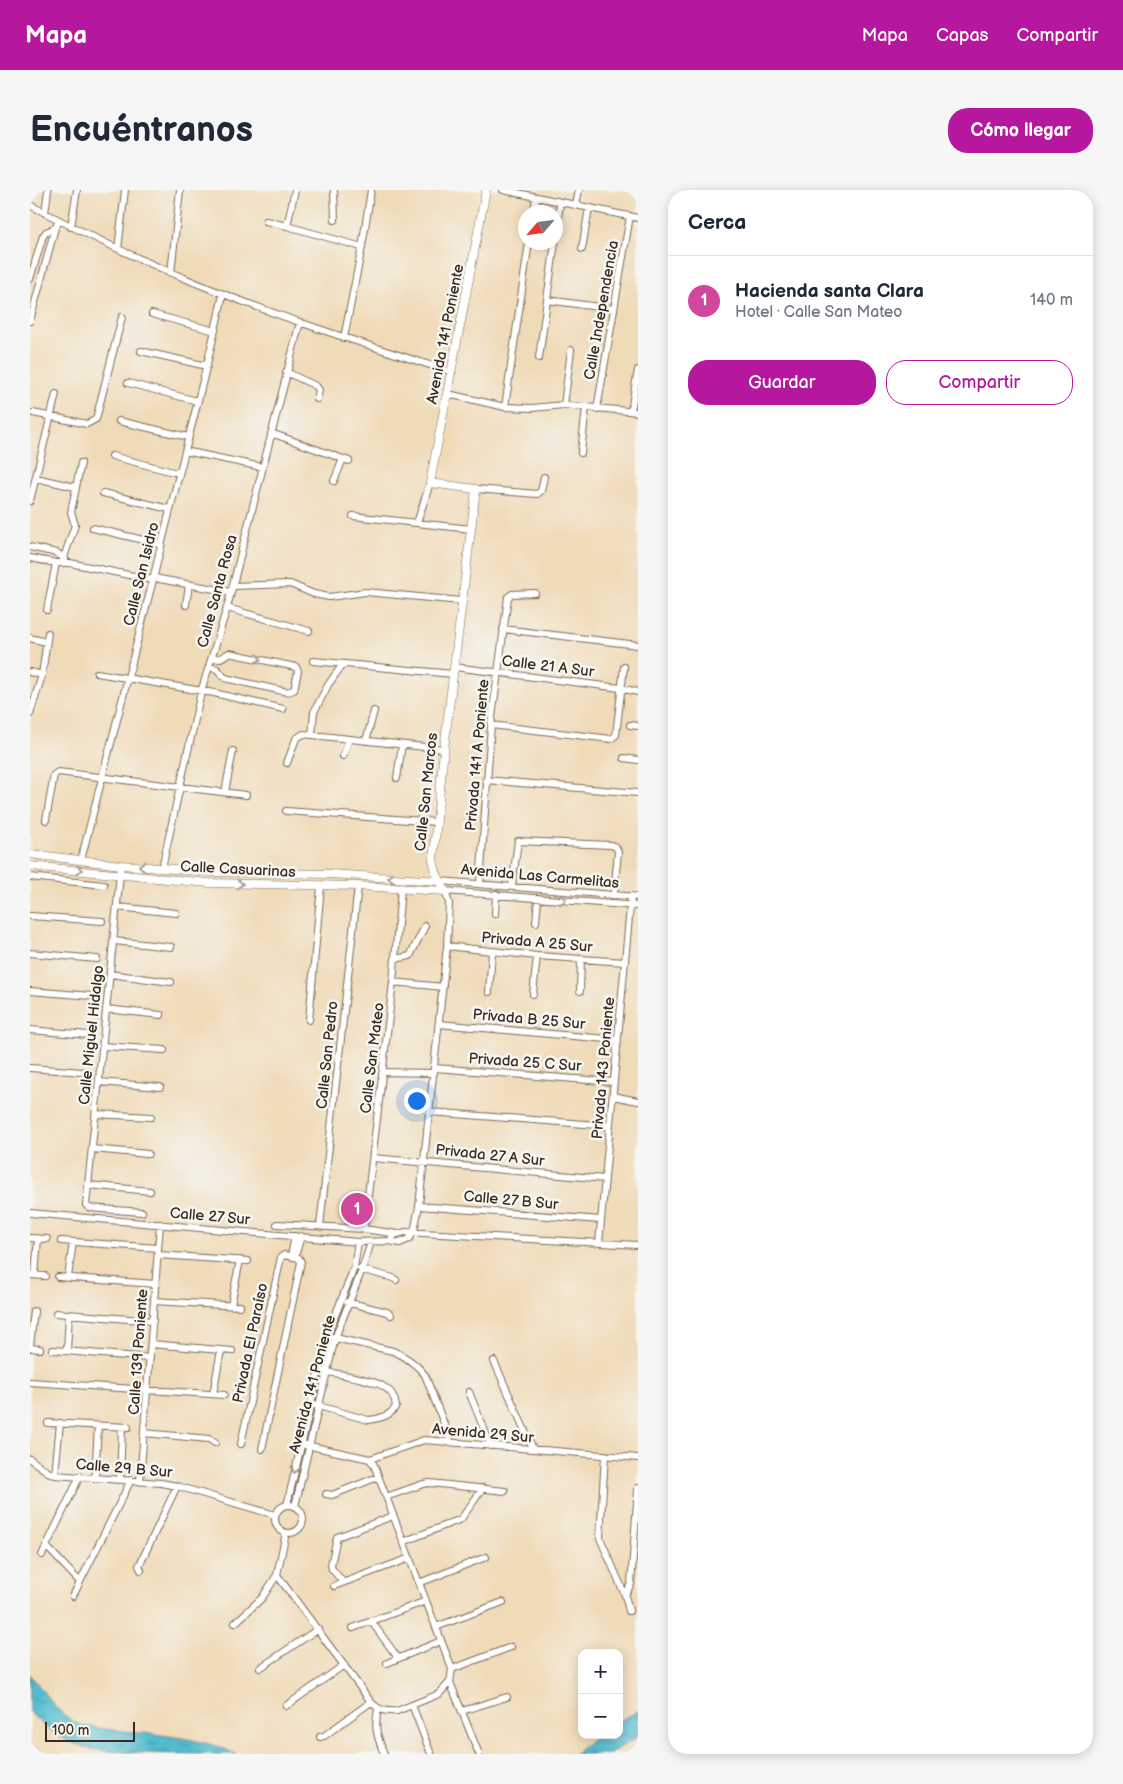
<!DOCTYPE html>
<html lang="es">
<meta charset="utf-8">
<style>
:root{--surface:#fff;--page:#f6f6f7;--text:#1f2937;--muted:#747a83;--line:#e0e1e3;--accent:#b5179e}
body{margin:0;font-family:"Balsamiq Sans",sans-serif;background:var(--page);color:var(--text)}
.controls{position:absolute;right:15px;bottom:15px;display:grid;overflow:hidden;border-radius:10px;box-shadow:0 2px 12px #0003}
.controls button{width:45px;height:45px;display:grid;place-items:center;padding:0;border:0;border-bottom:1px solid var(--line);background:var(--surface);color:var(--text);font:25px sans-serif}
.compass{position:absolute;left:488px;top:15px;width:45px;height:45px;border-radius:50%;background:var(--surface);box-shadow:0 2px 12px #0003;rotate:242deg}
.scale{position:absolute;left:15px;bottom:12px;width:90px;box-sizing:border-box;padding-left:5px;border:2px solid #3b2a1e;border-top:0;font-size:14px;line-height:18px;white-space:nowrap;color:#3b2a1e;-webkit-text-stroke:4px #f6f6f2;paint-order:stroke}
.you{position:absolute;left:386px;top:910px;width:18px;height:18px;margin:-12px;border:4px solid #fff;border-radius:50%;background:#1a73e8;box-shadow:0 0 0 8px #1a73e833}
.badge{display:grid;place-items:center;width:32px;height:32px;border-radius:50%;background:var(--accent);color:#fff;font-size:16px;font-weight:700}
.pin{position:absolute;translate:-50% -50%;border:2px solid #fff;box-shadow:0 1px 5px #0006}
.list{margin:0;padding:0;list-style:none}
h2{display:flex;justify-content:space-between;align-items:center;height:65px;margin:0;padding:0 20px;font-size:21px}
h2 small{font-size:16px;font-weight:400;color:var(--muted)}
.list li{display:grid;grid-template-columns:32px 1fr auto;gap:15px;align-items:center;box-sizing:border-box;height:90px;padding:0 20px;border-top:1px solid var(--line)}
.list b{display:block;font-size:19px;white-space:nowrap}
.list p{margin:0;font-size:16px;white-space:nowrap;color:var(--muted)}
.list em{font-size:16px;font-style:normal;color:var(--muted)}
.actions{display:flex;gap:10px;padding:15px 20px}
.actions a{flex:1;padding:11px 0;border:1px solid var(--accent);border-radius:20px;text-align:center;font-size:18px;color:var(--accent)}
.actions .main{background:var(--accent);color:#fff}
.map{position:relative;flex:none;width:608px;height:1564px;overflow:hidden;border-radius:20px}
header{display:flex;align-items:center;gap:30px;box-sizing:border-box;height:70px;padding:0 25px;background:var(--accent);color:#fff}
header strong{font-size:24px}
nav{display:flex;gap:28px;margin-inline-start:auto;font-size:18px}
.intro{display:flex;align-items:center;justify-content:space-between;box-sizing:border-box;height:120px;padding:0 30px}
h1{margin:0;font-size:35px}
.button{padding:12px 22px;border-radius:20px;background:var(--accent);color:#fff;font-size:18px;font-weight:700}
main{display:flex;gap:30px;padding:0 30px}
aside{flex:1;background:var(--surface);border-radius:20px;box-shadow:0 2px 12px #0003}
.map>svg:first-child{display:block}
.water{fill:url(#water-ripples);stroke:#467276}
.lines{fill:none;stroke-linecap:round;stroke-linejoin:round}
.minor-casing{stroke:#7a6854;stroke-width:8}
.major-casing{stroke:#7a6854;stroke-width:9}
.minor{stroke:#fff;stroke-width:6}
.major{stroke:#fff;stroke-width:8}
.oneway{stroke:#a79f9a}
.labels{text-anchor:middle;stroke-width:5;stroke-linejoin:round;paint-order:stroke}
.street-label{font-size:15px;fill:#3b2a1e;stroke:#f6f6f2}
</style>
<header>
<strong>Mapa</strong>
<nav><a>Mapa</a><a>Capas</a><a>Compartir</a></nav>
</header>
<div class="intro"><h1>Encuéntranos</h1><a class="button">Cómo llegar</a></div>
<main>
<div class="map">
<svg width="608" height="1564" viewBox="0 0 608 1564">
<defs>
<pattern id="water-ripples" width="26" height="14" patternUnits="userSpaceOnUse" patternTransform="scale(1.25)"><rect width="26" height="14" fill="#52bbcf"/><path d="M2 4q2-2 4 0t4 0M15 11q2-2 4 0t4 0" fill="none" stroke="#4598a7"/></pattern>
</defs>
<rect width="100%" height="100%" fill="#f6f6f2"/>
<filter id="ink" filterUnits="userSpaceOnUse"><feTurbulence type="fractalNoise" baseFrequency=".02" numOctaves="2"/><feDisplacementMap in="SourceGraphic" scale="10" xChannelSelector="R" yChannelSelector="G"/><feConvolveMatrix kernelMatrix="1 2 1 2 8 2 1 2 1" color-interpolation-filters="sRGB"/></filter>
<filter id="wash" filterUnits="userSpaceOnUse"><feTurbulence type="fractalNoise" baseFrequency=".0096" numOctaves="4" result="noise"/><feDisplacementMap in="SourceGraphic" scale="20" xChannelSelector="R" yChannelSelector="G"/><feGaussianBlur stdDeviation="1.12" result="paint"/><feColorMatrix in="noise" values="0 0 0 0 0 0 0 0 0 0 0 0 0 0 0 0 0 1.4 0 .05"/><feComposite in="paint" operator="in"/></filter>
<g filter="url(#wash)">
<rect width="100%" height="100%" fill="#f0dbb9"/>
<!-- water -->
<path class="water" d="M 0,1484 C 16,1505 29,1527 53,1536 C 102,1544 163,1543 206,1564 C 164,1564 122,1564 80,1561 C 73,1560 65,1560 58,1558 C 35,1552 16,1540 0,1522 Z
M 608,1521 L 608,1546 L 580,1564 L 544,1564 L 568,1545 L 589,1545 L 589,1531 Z"/>
</g>
<g filter="url(#ink)">
<g class="lines">
<!-- minor casing -->
<g class="minor-casing">
<path id="minor" d="M 304,0 L 305,30
M 473,0 L 608,28
M 0,15 C 46,39 92,62 140,82 C 232,122 327,152 422,182
M 546,15 L 549,0
M 504,22 L 506,7
M 15,23 L 18,0
M 236,31 L 257,36 L 332,57
M 257,36 L 265,0
M 41,37 L 47,0
M 526,47 L 530,12
M 88,59 L 95,0
M 552,59 L 559,18
M 141,83 L 150,0
M 0,89 L 13,46 L 16,42 L 25,38
M 517,110 L 584,119
M 122,124 L 185,141
M 0,131 L 25,38 L 29,31
M 314,148 L 332,57 L 341,0
M 111,161 L 177,176
M 509,168 L 525,52
M 256,182 L 286,196 L 289,200 L 287,209
M 98,193 L 167,211
M 418,204 L 475,217 L 502,218 L 534,215 L 608,222
M 534,215 L 541,160
M 475,217 L 499,52
M 567,219 L 600,26
M 601,221 L 608,180
M 3,223 L 57,234 L 66,229 L 92,127
M 89,231 L 158,247
M 241,243 L 319,271
M 155,261 L 232,277
M 551,263 L 556,217
M 82,266 L 143,282 L 149,282
M 6,288 L 45,297
M 304,291 L 313,269
M 446,299 L 507,304 L 511,301 L 514,287
M 73,303 L 139,319
M 0,311 L 26,204
M 323,326 L 441,339
M 387,333 L 400,293
M 63,338 L 130,354
M 0,357 L 27,363 L 35,369
M 0,368 L 26,373 L 40,373 L 123,390
M 32,373 L 45,335 L 41,322 L 51,273
M 124,388 L 201,402
M 203,396 L 260,394 L 284,404 L 299,407 L 336,402 L 431,411
M 156,415 L 159,395
M 197,418 L 279,441
M 17,420 L 26,373
M 473,439 L 608,455
M 0,448 L 16,452
M 283,471 L 423,484
M 179,477 L 187,479 L 195,488 L 257,502 L 264,500 L 268,481 L 266,477 L 199,463 L 189,469 L 182,467
M 424,477 L 590,498 L 608,502
M 0,482 L 12,485
M 67,483 L 184,503 L 253,519
M 0,524 L 12,485 L 18,443
M 461,535 L 581,549 L 586,545 L 594,477
M 600,535 L 608,536
M 282,545 L 284,522 L 298,495 L 313,474
M 336,551 L 344,521
M 313,566 L 319,549
M 594,568 L 608,570
M 257,573 L 266,549 L 273,544 L 414,559
M 367,588 L 372,555
M 456,590 L 608,603
M 195,602 L 203,561
M 256,621 L 406,632
M 16,630 L 24,585 L 28,582 L 216,605
M 51,670 L 123,390 C 145,294 173,200 193,104
M 91,675 L 56,1015 L 59,1018 L 112,1022
M 132,678 L 171,502 L 197,418 L 270,132
M 0,687 L 74,695
M 410,691 L 608,707
M 450,694 L 461,535 L 478,407 L 482,404 L 505,403
M 482,696 L 488,651 L 581,655 L 586,657 L 588,662 L 584,704
M 415,701 L 608,716
M 87,717 L 146,723
M 465,724 L 466,704
M 0,726 L 72,731
M 506,732 L 508,708
M 84,751 L 141,757
M 417,756 L 507,766 L 595,772
M 0,763 L 67,769
M 365,769 L 380,766 L 395,736
M 80,784 L 141,792
M 363,792 L 413,797
M 0,801 L 62,806
M 550,801 L 551,769
M 459,802 L 462,762
M 503,804 L 507,766
M 76,819 L 131,825
M 279,830 L 291,696
M 409,834 L 588,850
M 0,840 L 58,845
M 73,856 L 134,860
M 0,878 L 53,882
M 405,878 L 584,892
M 353,882 L 404,883
M 69,892 L 130,897
M 583,906 L 608,911
M 400,922 L 580,936
M 66,924 L 121,927
M 62,959 L 118,964
M 343,968 L 575,989
M 58,995 L 120,1001
M 389,1016 L 571,1030
M 0,1023 L 328,1052 L 359,1051 L 370,1053 L 379,1049 L 384,1042 L 389,1016 L 417,756 L 419,713 L 415,701
M 247,1034 L 334,1039 L 368,1044
M 290,1036 L 328,696
M 334,1039 L 363,792 L 371,699
M 0,1048 L 17,1049
M 31,1051 L 128,1058
M 359,1051 L 365,1045 L 375,1042 L 608,1055
M 569,1053 L 601,706
M 128,1065 L 218,1071
M 261,1066 L 265,1046
M 265,1067 L 271,1046
M 330,1079 L 363,1088 L 366,1090
M 0,1085 L 15,1086
M 5,1085 L 8,1049
M 28,1087 L 126,1094
M 38,1087 L 43,1052
M 124,1111 L 210,1116
M 317,1112 L 357,1122 L 361,1125
M 201,1115 L 210,1070
M 26,1123 L 123,1131
M 301,1147 L 363,1161 C 375,1166 387,1175 395,1185 L 421,1252
M 121,1154 L 202,1161
M 0,1156 L 4,1121
M 0,1158 L 10,1159
M 23,1160 L 120,1168
M 37,1161 L 39,1124
M 464,1171 L 503,1259
M 0,1192 L 194,1205
M 439,1202 L 461,1256
M 183,1204 L 191,1160
M 285,1215 L 338,1230 C 349,1229 361,1226 366,1216 C 365,1209 363,1203 357,1199 C 347,1189 307,1184 292,1181
M 18,1233 L 98,1237
M 114,1243 L 179,1249 L 185,1253
M 211,1254 L 251,1067 L 254,1065 L 269,1068 L 271,1072 L 232,1259
M 271,1254 L 340,1269 L 394,1250 L 608,1268
M 575,1265 L 570,1348 L 595,1405 L 599,1421
M 0,1269 L 18,1282 L 25,1285 L 131,1293 L 147,1296 L 245,1325
M 340,1269 L 344,1275 L 422,1479 L 420,1492 L 449,1564
M 25,1285 L 30,1233
M 65,1288 L 68,1236
M 90,1290 L 92,1237
M 110,1291 L 130,1034
M 296,1304 L 302,1305 L 348,1287
M 356,1307 L 393,1294 L 400,1293 L 475,1301
M245 1329a14 14 0 1 1 28 0a14 14 0 1 1-28 0Z
M 257,1315 L 297,1146 L 324,1078 L 328,1052
M 265,1316 L 305,1148 L 332,1080 L 341,1052
M 373,1352 L 431,1329 L 453,1298
M 16,1356 L 50,1392
M 12,1365 L 50,1286
M 111,1380 L 109,1376 L 147,1296
M 247,1385 L 341,1512 C 349,1520 355,1522 367,1521 L 409,1504 L 420,1492
M 313,1392 L 302,1379 L 301,1375 L 307,1347 L 363,1326
M 389,1393 L 456,1367
M 304,1396 L 380,1368
M 595,1405 L 601,1394 L 608,1298
M 43,1406 L 101,1290
M 341,1431 L 368,1468
M 205,1433 L 232,1408 L 247,1385 L 256,1343
M 406,1437 L 473,1412
M 323,1438 L 396,1411
M 357,1473 L 411,1451
M 230,1478 L 288,1439
M 422,1479 L 481,1457
M 382,1515 L 401,1564
M 256,1516 L 314,1475
M 348,1519 C 344,1540 347,1545 354,1564
M 432,1521 L 477,1507
M 290,1547 L 294,1546 L 341,1512"/>
</g>
<!-- major casing -->
<g class="major-casing">
<path id="major" d="M 0,664 L 91,675 L 182,682 L 300,684 L 410,691
M 0,676 L 179,693 L 328,696 L 415,701 L 406,682 L 403,670 L 414,559 L 446,299 L 400,293 L 456,0"/>
</g>
<!-- minor -->
<use href="#minor" class="minor"/>
<!-- major -->
<use href="#major" class="major"/>
</g>
<!-- one-way arrows -->
<defs><path id="oneway-chevron" d="M-2-3.5L2.5 0L-2 3.5" fill="none" stroke-width="1.6" stroke-linecap="round" stroke-linejoin="round" transform="scale(1.25)"/></defs>
<g class="oneway">
<use href="#oneway-chevron" transform="translate(228 469) rotate(12)"/>
<use href="#oneway-chevron" transform="translate(112 676) rotate(-176)"/>
<use href="#oneway-chevron" transform="translate(49 680) rotate(5)"/>
<use href="#oneway-chevron" transform="translate(361 688) rotate(-177)"/>
<use href="#oneway-chevron" transform="translate(210 694) rotate(2)"/>
<use href="#oneway-chevron" transform="translate(533 710) rotate(4)"/>
<use href="#oneway-chevron" transform="translate(265 1280) rotate(103)"/>
</g>
</g>
<g class="labels">
<!-- street labels -->
<g class="street-label">
<text transform="translate(571 120) rotate(-80)" y="5">Calle Independencia</text>
<text transform="translate(415 144) rotate(-79)" y="5">Avenida 141 Poniente</text>
<text transform="translate(111 384) rotate(-76)" y="5">Calle San Isidro</text>
<text transform="translate(187 401) rotate(-75)" y="5">Calle Santa Rosa</text>
<text transform="translate(518 476) rotate(7)" y="5">Calle 21 A Sur</text>
<text transform="translate(447 565) rotate(-85)" y="5">Privada 141 A Poniente</text>
<text transform="translate(396 602) rotate(-84)" y="5">Calle San Marcos</text>
<text transform="translate(208 679) rotate(3)" y="5">Calle Casuarinas</text>
<text transform="translate(510 686) rotate(5)" y="5">Avenida Las Carmelitas</text>
<text transform="translate(507 752) rotate(5)" y="5">Privada A 25 Sur</text>
<text transform="translate(499 829) rotate(5)" y="5">Privada B 25 Sur</text>
<text transform="translate(61 845) rotate(-84)" y="5">Calle Miguel Hidalgo</text>
<text transform="translate(297 865) rotate(-84)" y="5">Calle San Pedro</text>
<text transform="translate(342 868) rotate(-83)" y="5">Calle San Mateo</text>
<text transform="translate(495 872) rotate(4)" y="5">Privada 25 C Sur</text>
<text transform="translate(573 878) rotate(-85)" y="5">Privada 143 Poniente</text>
<text transform="translate(460 965) rotate(6)" y="5">Privada 27 A Sur</text>
<text transform="translate(481 1010) rotate(5)" y="5">Calle 27 B Sur</text>
<text transform="translate(180 1026) rotate(5)" y="5">Calle 27 Sur</text>
<text transform="translate(220 1153) rotate(-78)" y="5">Privada El Paraíso</text>
<text transform="translate(108 1162) rotate(-86)" y="5">Calle 139 Poniente</text>
<text transform="translate(282 1194) rotate(-75)" y="5">Avenida 141 Poniente</text>
<text transform="translate(453 1243) rotate(5)" y="5">Avenida 29 Sur</text>
<text transform="translate(94 1278) rotate(5)" y="5">Calle 29 B Sur</text>
</g>
</g>
</svg>
<div class="controls">
<button>+</button>
<button>−</button>
</div>
<svg class="compass" viewBox="-18 -18 36 36"><path d="M0-13l5 13h-10z" fill="#e53935"/><path d="M0 13l5-13h-10z" fill="#747a83"/></svg>
<div class="scale">100 m</div>
<div class="you"></div>
<div class="pin badge" style="left:327px;top:1019px;background:#d1479c">1</div>
</div>
<aside>
<h2>Cerca<small></small></h2>
<ul class="list">
<li><span class="badge" style="background:#d1479c">1</span><div><b>Hacienda santa Clara</b><p>Hotel · Calle San Mateo</p></div><em>140 m</em></li>
</ul>
<div class="actions"><a class="main">Guardar</a><a>Compartir</a></div>
</aside>
</main>
